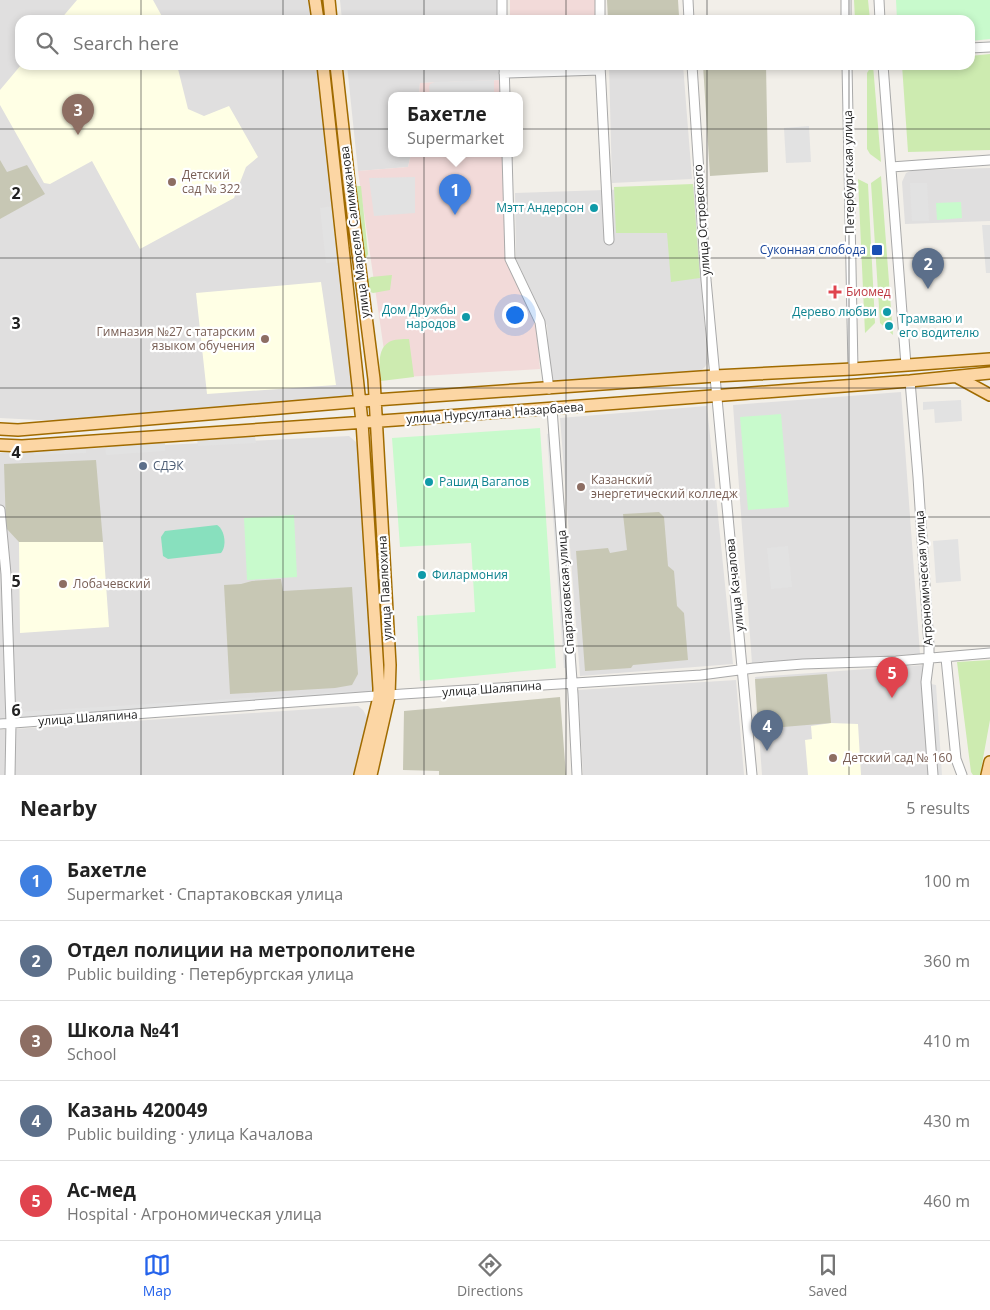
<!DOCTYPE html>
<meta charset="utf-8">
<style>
:root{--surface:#fff;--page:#f6f6f6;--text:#222;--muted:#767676;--line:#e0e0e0;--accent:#2563eb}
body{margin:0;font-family:"Open Sans",sans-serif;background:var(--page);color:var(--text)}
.you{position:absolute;left:514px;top:314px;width:18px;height:18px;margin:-12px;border:4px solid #fff;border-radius:50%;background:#1a73e8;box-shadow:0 0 0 8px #1a73e833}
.badge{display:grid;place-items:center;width:32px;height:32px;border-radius:50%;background:var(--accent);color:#fff;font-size:16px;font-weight:700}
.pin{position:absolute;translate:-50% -41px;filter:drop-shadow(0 1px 2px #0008)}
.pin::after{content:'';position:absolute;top:26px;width:18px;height:15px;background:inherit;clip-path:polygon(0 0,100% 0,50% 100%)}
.popup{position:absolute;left:388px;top:92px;width:135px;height:65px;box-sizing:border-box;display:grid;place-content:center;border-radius:10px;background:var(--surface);filter:drop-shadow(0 1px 4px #0005);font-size:16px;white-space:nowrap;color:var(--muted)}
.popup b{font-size:19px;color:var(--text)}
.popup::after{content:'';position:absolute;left:50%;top:100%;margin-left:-10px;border:10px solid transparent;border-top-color:var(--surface)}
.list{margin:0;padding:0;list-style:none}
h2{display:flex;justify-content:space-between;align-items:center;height:65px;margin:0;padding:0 20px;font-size:21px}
h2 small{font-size:16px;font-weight:400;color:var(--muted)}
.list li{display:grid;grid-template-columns:32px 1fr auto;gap:15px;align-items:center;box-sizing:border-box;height:80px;padding:0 20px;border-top:1px solid var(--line)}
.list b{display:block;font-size:19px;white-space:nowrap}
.list p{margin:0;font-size:16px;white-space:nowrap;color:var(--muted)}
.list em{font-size:16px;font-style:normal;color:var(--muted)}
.icon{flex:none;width:28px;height:28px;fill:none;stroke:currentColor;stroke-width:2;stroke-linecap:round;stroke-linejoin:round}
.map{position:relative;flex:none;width:990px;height:775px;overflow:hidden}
.search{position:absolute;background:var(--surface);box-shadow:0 2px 8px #0003;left:15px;right:15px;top:15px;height:55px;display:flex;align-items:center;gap:12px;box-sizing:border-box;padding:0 18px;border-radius:15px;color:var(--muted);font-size:19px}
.sheet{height:465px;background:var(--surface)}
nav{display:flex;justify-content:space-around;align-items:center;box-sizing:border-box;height:70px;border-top:1px solid var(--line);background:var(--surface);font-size:14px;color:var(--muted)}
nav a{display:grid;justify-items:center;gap:2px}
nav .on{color:var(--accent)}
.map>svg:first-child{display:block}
.residential{fill:#e0dfdf}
.commercial{fill:#f2dad9}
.education{fill:#ffffe5}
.construction{fill:#c7c7b4}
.grass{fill:#cdebb0}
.park{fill:#c8facc}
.pitch{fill:#88e0be}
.parking{fill:#e2e2e2}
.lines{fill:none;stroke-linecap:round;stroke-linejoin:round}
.minor-casing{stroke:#a9a9a9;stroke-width:11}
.major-casing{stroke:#a06b00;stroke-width:14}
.minor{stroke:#fff;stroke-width:9}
.major{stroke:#fcd6a4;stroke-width:11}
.grid{fill:none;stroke:#222;stroke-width:1;stroke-opacity:0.55}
.education-dot{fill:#8d6e63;stroke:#fff;stroke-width:2}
.culture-dot{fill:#0f9aa8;stroke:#fff;stroke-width:2}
.transit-dot{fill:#1a4fb4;stroke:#fff;stroke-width:2}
.health-dot{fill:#e0444e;stroke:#fff;stroke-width:2}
.service-dot{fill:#5c6f8a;stroke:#fff;stroke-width:2}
.labels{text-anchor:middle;stroke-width:4.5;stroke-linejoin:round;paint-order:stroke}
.street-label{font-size:12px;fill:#222;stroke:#fff}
.education-label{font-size:12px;fill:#785e54;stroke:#fff;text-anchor:start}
.culture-label{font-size:12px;fill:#0d838f;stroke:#fff;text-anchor:end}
.transit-label{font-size:12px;fill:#164399;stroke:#fff;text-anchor:end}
.health-label{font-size:12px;fill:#be3a42;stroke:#fff;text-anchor:start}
.service-label{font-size:12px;fill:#4e5e75;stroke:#fff;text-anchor:start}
.grid-label{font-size:16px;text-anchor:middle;font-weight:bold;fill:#222;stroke:#fff;stroke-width:4.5;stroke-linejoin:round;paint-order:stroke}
</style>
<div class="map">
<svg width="990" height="775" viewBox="0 0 990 775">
<rect width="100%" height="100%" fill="#f2efe9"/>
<!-- residential -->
<path class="residential" d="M 0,0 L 312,0 L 314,20 L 20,20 L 20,65 L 319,65 L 354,391 L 350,396 L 57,421 L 0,418 Z
M 340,0 L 498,0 L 499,20 L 342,20 Z
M 347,65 L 500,65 L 501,80 L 420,83 L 419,96 L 391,96 L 391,154 L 411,154 L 408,167 L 358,171 Z
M 609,65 L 683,65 L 692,179 L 612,183 Z
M 990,168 L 990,221 L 905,224 L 902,182 L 906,173 L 913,170 Z
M 695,187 L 706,344 L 707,363 L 705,367 L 700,371 L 563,384 L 554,382 L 550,377 L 547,326 L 516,259 L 515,193 Z
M 901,392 L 920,654 L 752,663 L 733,405 Z
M 707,406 L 733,664 L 580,676 L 560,418 Z
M 349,436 L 356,442 L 359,448 L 373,689 L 369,694 L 0,719 L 0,453 Z
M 924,665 L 930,775 L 762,775 L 755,677 Z
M 736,680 L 744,775 L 583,775 L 578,690 Z
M 358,706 L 363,710 L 367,717 L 367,722 L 353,775 L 0,775 L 0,730 Z"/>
<!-- commercial -->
<path class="commercial" d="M 510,0 L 595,0 L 595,20 L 510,20 Z
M 501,80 L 502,96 L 419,96 L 420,83 Z
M 411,154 L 504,154 L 508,266 L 536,323 L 540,369 L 388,378 L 358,171 L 408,167 Z"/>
<!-- education -->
<path class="education" d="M 77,0 L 153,0 L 164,20 L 60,20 Z
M 21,65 L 177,65 L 188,109 L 204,116 L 229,106 L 258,157 L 246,167 L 234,198 L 140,249 L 92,161 L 50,184 L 44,183 L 0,105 L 0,90 Z
M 321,282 L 336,385 L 207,394 L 196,293 Z
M 19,542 L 103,542 L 109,627 L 20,633 Z
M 831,723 L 858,724 L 861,775 L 808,775 L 805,740 L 812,739 L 811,726 Z"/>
<!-- construction -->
<path class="construction" d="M 607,0 L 678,0 L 679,16 L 608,20 Z
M 703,65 L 766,65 L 768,172 L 710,176 Z
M 0,160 L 7,172 L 27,165 L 45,194 L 0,219 Z
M 96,460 L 103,542 L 19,542 L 6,528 L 4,464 Z
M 659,512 L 664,517 L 668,566 L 674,571 L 677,606 L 684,613 L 688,660 L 633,665 L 631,668 L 585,671 L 576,551 L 608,548 L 610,553 L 627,550 L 623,514 Z
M 281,579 L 283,591 L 352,587 L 358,674 L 352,685 L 335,688 L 230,694 L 224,585 L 241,584 L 252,581 Z
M 827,674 L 831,723 L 758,729 L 755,679 Z
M 560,697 L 566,775 L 439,775 L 439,771 L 403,770 L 404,711 Z"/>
<!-- grass -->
<path class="grass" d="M 854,0 L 868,0 L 870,20 L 855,20 Z
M 990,54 L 990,150 L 908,152 L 902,65 L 970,65 L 970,56 Z
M 872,65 L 873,65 L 881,162 L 870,154 L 867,149 L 867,73 Z
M 881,176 L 893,335 L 880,323 L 871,183 Z
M 858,179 L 868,184 L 875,323 L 865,333 Z
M 693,184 L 700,278 L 671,282 L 667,233 L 616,233 L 614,187 Z
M 356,186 L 361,186 L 368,254 L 365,260 L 362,256 Z
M 392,275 L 390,290 L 373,293 L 368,291 L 366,285 L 367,280 L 371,277 Z
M 409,339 L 414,377 L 381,381 C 380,369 376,350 389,342 C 394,339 403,339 409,339 Z
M 990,660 L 990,720 L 980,775 L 973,775 L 971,772 L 957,662 Z"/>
<!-- park -->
<path class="park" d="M 896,0 L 990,0 L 990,39 L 970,41 L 970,20 L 897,20 Z
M 961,202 L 962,218 L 937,220 L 936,203 Z
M 781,414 L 789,507 L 748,510 L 740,417 Z
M 540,428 L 556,668 L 420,681 L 417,616 L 475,612 L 471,543 L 400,547 L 392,438 Z
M 294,515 L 297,577 L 247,580 L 244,518 Z"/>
<!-- pitch -->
<path class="pitch" d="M 217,525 C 225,530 227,546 221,553 L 168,559 L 163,556 L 161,537 L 165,531 Z"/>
<!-- parking -->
<path class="parking" d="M 494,80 L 494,96 L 430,96 L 429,87 L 430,84 L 435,82 Z
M 809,126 L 811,162 L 786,163 L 784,128 Z
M 415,177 L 415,213 L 374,216 L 369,178 Z
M 910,183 L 927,183 L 929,221 L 912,221 Z
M 334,206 L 340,262 L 326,263 L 320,208 Z
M 982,225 L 990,225 L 990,273 L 986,273 Z
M 961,400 L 962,421 L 935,423 L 934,409 L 923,410 L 923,402 Z
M 550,433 L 567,668 L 564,668 L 547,434 Z
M 255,436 L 256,443 L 198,446 L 197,439 Z
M 165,442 L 165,451 L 106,455 L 105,446 Z
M 86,446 L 86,453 L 34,455 L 33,449 Z
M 958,539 L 961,581 L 936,583 L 933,541 Z
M 788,546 L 792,587 L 771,589 L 767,548 Z
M 931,684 L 936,685 L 942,775 L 937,775 Z
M 354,691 L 355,697 L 18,718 L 18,712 Z"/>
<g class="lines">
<!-- minor casing -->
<g class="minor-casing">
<path id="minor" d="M 502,0 L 502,20
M 600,0 L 600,20
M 688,0 L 689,20
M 846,0 L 846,20
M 879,0 L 880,20
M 970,48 L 990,47
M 504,65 L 505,96
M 600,65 L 609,240
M 692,65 L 706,280 L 752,775
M 847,65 L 853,369
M 883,65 L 906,365
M 504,73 L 600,70
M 507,154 L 510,259 L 540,322 L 549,389
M 891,167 L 990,160
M 910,381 L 918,477 L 929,646 L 929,659 L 926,682 L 933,775
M 552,409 L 573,694 L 577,775
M 0,510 L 6,574 L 11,723 L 10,775
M 946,658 L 956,759 L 962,775
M 0,724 L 403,694 L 701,675 L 754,668 L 803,664 L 896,661 L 990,653"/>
</g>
<!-- major casing -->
<g class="major-casing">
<path id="major" d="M 315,0 L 318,20
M 329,0 L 331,20
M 323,65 L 362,422 L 379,688 L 379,697 L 360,775
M 336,65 L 349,183 L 374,379 L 390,665 L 389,696 L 371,775
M 957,377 L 990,395
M 0,429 L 18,430 L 375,400 L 715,376 L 853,369 L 990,359
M 0,445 L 22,446 L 395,420 L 910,381 L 990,373
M 987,775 L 990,762"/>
</g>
<!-- minor -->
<use href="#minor" class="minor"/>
<!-- major -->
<use href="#major" class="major"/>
</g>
<!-- grid -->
<path class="grid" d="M 141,0 L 141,20M 283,0 L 283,20M 424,0 L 424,20M 566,0 L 566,20M 707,0 L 707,20M 849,0 L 849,20M 141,65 L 141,775M 283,65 L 283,775M 424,65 L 424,775M 566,65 L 566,775M 707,65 L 707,775M 849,65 L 849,775M 0,129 L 990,129M 0,258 L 990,258M 0,388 L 990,388M 0,517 L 990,517M 0,646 L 990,646"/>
<!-- markers -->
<g class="education-dot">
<circle cx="172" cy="182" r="5"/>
<circle cx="265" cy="339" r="5"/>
<circle cx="581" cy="487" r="5"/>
<circle cx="63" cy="584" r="5"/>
<circle cx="833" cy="758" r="5"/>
</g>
<g class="culture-dot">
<circle cx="594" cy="208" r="5"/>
<circle cx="887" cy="312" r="5"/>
<circle cx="466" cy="317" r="5"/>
<circle cx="889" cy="326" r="5"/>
<circle cx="429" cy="482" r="5"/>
<circle cx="422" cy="575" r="5"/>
</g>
<rect class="transit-dot" x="871" y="244" width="12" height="12" rx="2.5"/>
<path class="health-dot" d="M832.5 284.5h5v5h5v5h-5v5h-5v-5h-5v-5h5z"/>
<circle class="service-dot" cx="143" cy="466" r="5"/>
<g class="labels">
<!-- street labels -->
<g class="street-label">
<text transform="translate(849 172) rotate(-91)" y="4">Петербургская улица</text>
<text transform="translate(702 220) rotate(-94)" y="4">улица Островского</text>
<text transform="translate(355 232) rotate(-97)" y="4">улица Марселя Салимжанова</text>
<text transform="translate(495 413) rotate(-4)" y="4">улица Нурсултана Назарбаева</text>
<text transform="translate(924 578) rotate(-94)" y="4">Агрономическая улица</text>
<text transform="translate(735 585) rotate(-96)" y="4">улица Качалова</text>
<text transform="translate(385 588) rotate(-93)" y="4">улица Павлюхина</text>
<text transform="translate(566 592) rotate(-94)" y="4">Спартаковская улица</text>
<text transform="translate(492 689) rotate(-4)" y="4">улица Шаляпина</text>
<text transform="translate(88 718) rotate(-4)" y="4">улица Шаляпина</text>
</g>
<!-- education labels -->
<g class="education-label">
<text x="182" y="179">Детский<tspan x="182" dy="14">сад № 322</tspan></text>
<text x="255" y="336" text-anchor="end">Гимназия №27 с татарским<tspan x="255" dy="14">языком обучения</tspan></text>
<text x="591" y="484">Казанский<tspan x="591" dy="14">энергетический колледж</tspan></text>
<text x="73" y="588">Лобачевский</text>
<text x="843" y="762">Детский сад № 160</text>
</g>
<!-- culture labels -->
<g class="culture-label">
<text x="584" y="212">Мэтт Андерсон</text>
<text x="456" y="314">Дом Дружбы<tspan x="456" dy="14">народов</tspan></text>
<text x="877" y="316">Дерево любви</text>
<text x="899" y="323" text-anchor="start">Трамваю и<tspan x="899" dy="14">его водителю</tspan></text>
<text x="439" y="486" text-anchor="start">Рашид Вагапов</text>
<text x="432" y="579" text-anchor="start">Филармония</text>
</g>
<!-- transit labels -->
<g class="transit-label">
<text x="866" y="254">Суконная слобода</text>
</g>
<!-- health labels -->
<g class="health-label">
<text x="846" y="296">Биомед</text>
</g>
<!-- service labels -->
<g class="service-label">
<text x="153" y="470">СДЭК</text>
</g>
</g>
<g class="grid-label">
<text x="16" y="199">2</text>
<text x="16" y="329">3</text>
<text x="16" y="458">4</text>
<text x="16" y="587">5</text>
<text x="16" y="716">6</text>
</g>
</svg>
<div class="you"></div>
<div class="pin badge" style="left:455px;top:215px;background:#3f7fe0">1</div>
<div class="popup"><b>Бахетле</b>Supermarket</div>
<div class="pin badge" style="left:928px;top:289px;background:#5c6f8a">2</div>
<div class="pin badge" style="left:78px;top:135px;background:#8d6e63">3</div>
<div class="pin badge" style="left:767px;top:751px;background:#5c6f8a">4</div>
<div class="pin badge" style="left:892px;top:698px;background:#e0444e">5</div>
<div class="search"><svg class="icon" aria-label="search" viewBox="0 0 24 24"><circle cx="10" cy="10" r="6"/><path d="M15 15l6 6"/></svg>Search here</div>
</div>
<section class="sheet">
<h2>Nearby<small>5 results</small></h2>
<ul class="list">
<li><span class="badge" style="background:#3f7fe0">1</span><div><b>Бахетле</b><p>Supermarket · Спартаковская улица</p></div><em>100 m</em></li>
<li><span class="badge" style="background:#5c6f8a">2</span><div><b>Отдел полиции на метрополитене</b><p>Public building · Петербургская улица</p></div><em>360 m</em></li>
<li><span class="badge" style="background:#8d6e63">3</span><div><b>Школа №41</b><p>School</p></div><em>410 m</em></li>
<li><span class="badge" style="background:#5c6f8a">4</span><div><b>Казань 420049</b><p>Public building · улица Качалова</p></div><em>430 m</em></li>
<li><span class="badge" style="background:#e0444e">5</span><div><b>Ас-мед</b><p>Hospital · Агрономическая улица</p></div><em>460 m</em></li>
</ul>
</section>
<nav>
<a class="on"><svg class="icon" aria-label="map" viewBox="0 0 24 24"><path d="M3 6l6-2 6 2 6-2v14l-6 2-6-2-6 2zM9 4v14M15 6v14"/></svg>Map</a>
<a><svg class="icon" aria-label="directions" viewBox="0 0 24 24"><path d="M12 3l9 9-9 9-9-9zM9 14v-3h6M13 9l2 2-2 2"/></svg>Directions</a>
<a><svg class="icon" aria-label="saved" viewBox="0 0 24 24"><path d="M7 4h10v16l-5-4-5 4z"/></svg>Saved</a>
</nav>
